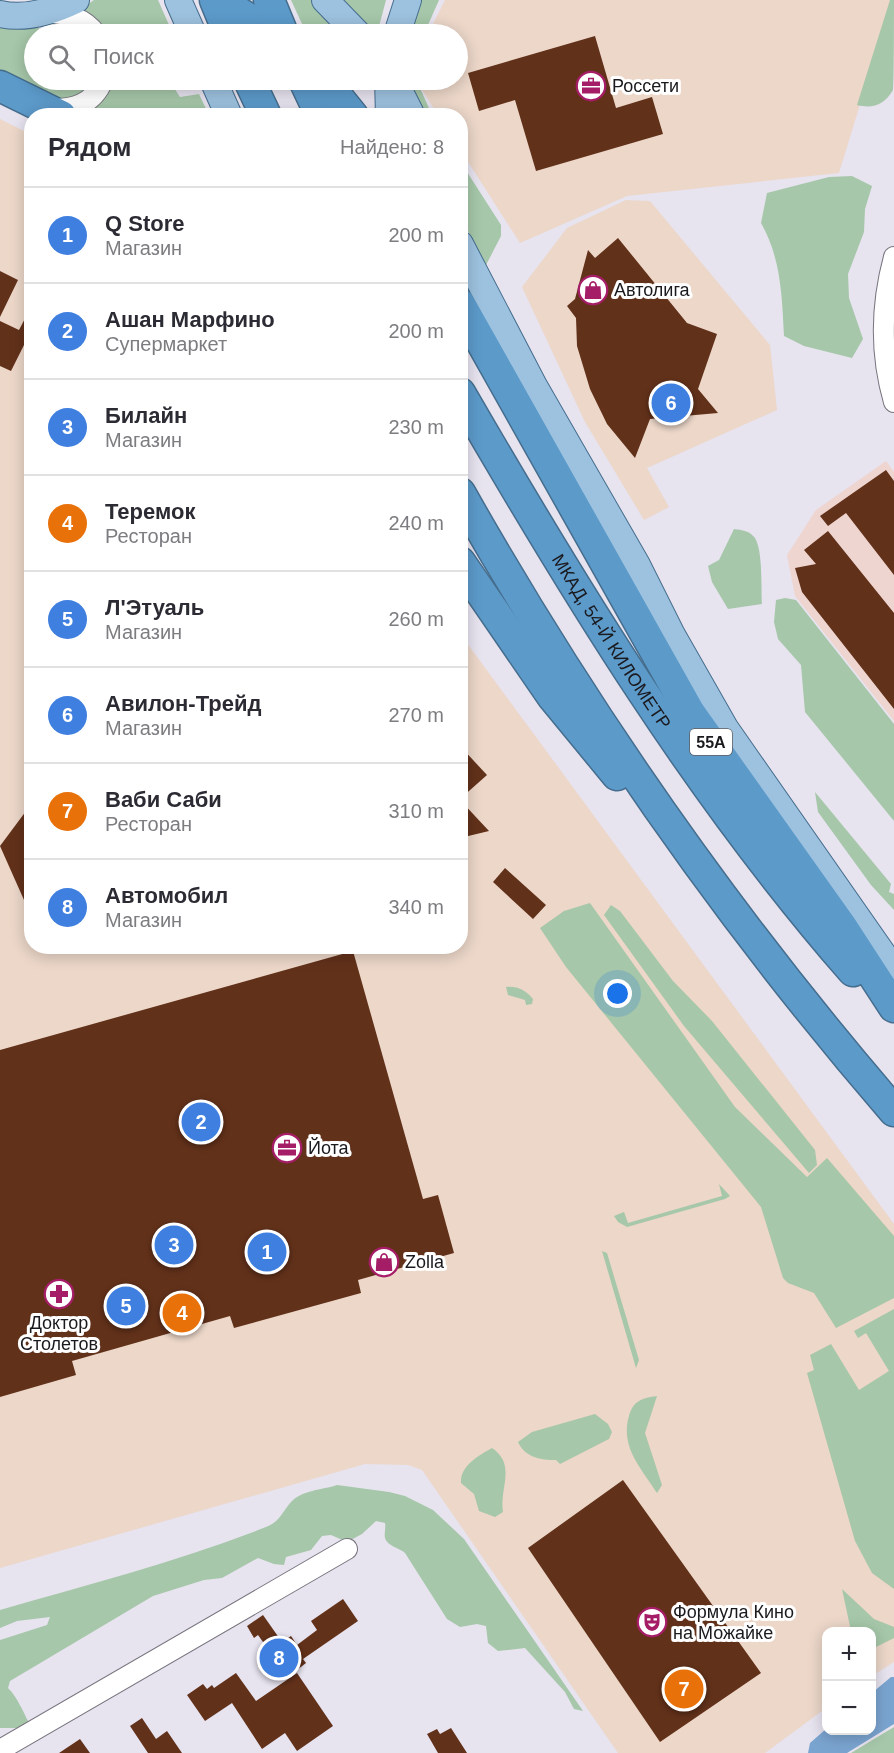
<!DOCTYPE html>
<html lang="ru">
<meta charset="utf-8">
<style>
:root{--surface:#fff;--page:#f2f2f3;--text:#2b2b33;--muted:#7c7c81;--line:#e1e1e2;--accent:#7c3aed}
body{margin:0;font-family:Helvetica,sans-serif;background:var(--page);color:var(--text)}
.controls{position:absolute;right:18px;bottom:18px;display:grid;overflow:hidden;border-radius:12px;box-shadow:0 3px 15px #0003}
.controls button{width:54px;height:54px;display:grid;place-items:center;padding:0;border:0;border-bottom:2px solid var(--line);background:var(--surface);color:var(--text);font:30px sans-serif}
.you{position:absolute;left:618px;top:994px;width:21px;height:21px;margin:-15px;border:4px solid #fff;border-radius:50%;background:#1a73e8;box-shadow:0 0 0 9px #1a73e833}
.badge{display:grid;place-items:center;width:39px;height:39px;border-radius:50%;background:var(--accent);color:#fff;font-size:20px;font-weight:700}
.pin{position:absolute;translate:-50% -50%;border:3px solid #fff;box-shadow:0 2px 6px #0006}
.list{margin:0;padding:0;list-style:none}
h2{display:flex;justify-content:space-between;align-items:center;height:78px;margin:0;padding:0 24px;font-size:26px}
h2 small{font-size:20px;font-weight:400;color:var(--muted)}
.list li{display:grid;grid-template-columns:39px 1fr auto;gap:18px;align-items:center;box-sizing:border-box;height:96px;padding:0 24px;border-top:2px solid var(--line)}
.list b{display:block;font-size:22px;white-space:nowrap}
.list p{margin:0;font-size:20px;white-space:nowrap;color:var(--muted)}
.list em{font-size:20px;font-style:normal;color:var(--muted)}
.icon{flex:none;width:33px;height:33px;fill:none;stroke:currentColor;stroke-width:2;stroke-linecap:round;stroke-linejoin:round}
.map{position:relative;flex:none;width:894px;height:1753px;overflow:hidden}
.search{position:absolute;background:var(--surface);box-shadow:0 3px 15px #0003;left:24px;top:24px;width:444px;height:66px;display:flex;align-items:center;gap:15px;box-sizing:border-box;padding:0 21px;border-radius:33px;color:var(--muted);font-size:22px}
.panel{position:absolute;background:var(--surface);box-shadow:0 3px 15px #0003;left:24px;top:108px;width:444px;height:846px;border-radius:24px}
.map>svg:first-child{display:block}
.commercial{fill:#ecd7c9}
.industrial{fill:#efd5d0}
.green{fill:#a6c7a9}
.water{fill:#7aa4d0}
.building{fill:#62311a}
.lines{fill:none;stroke-linecap:round;stroke-linejoin:round}
.minor-casing{stroke:#79757f;stroke-width:22}
.major-casing{stroke:#456d8d;stroke-width:28}
.highway-casing{stroke:#456d8d;stroke-width:33}
.minor{stroke:#fff;stroke-width:20}
.major{stroke:#9dc2df;stroke-width:26}
.highway{stroke:#5c9aca;stroke-width:30}
.labels{text-anchor:middle;stroke-width:6;stroke-linejoin:round;paint-order:stroke}
.shield{fill:#fff;stroke:#5f5e61;stroke-width:1.5}
.shield-label{font-size:16px;font-weight:bold;fill:#1a191d}
.poi-label{font-size:18px;fill:#1a191d;stroke:#fff;text-anchor:start}
.street-label{font-size:18px;fill:#1a191d;stroke:#fff}
</style>
<div class="map">
<svg width="894" height="1753" viewBox="0 0 894 1753">
<rect width="100%" height="100%" fill="#e7e3ef"/>
<!-- commercial -->
<path class="commercial" d="M 445,0 L 892,0 L 839,173 L 627,196 L 520,243 L 461,151 L 460,116 L 438,115 L 421,88 L 421,80 L 458,80 L 458,34 L 428,34 Z
M 0,119 L 32,135 L 32,946 L 460,946 L 461,635 L 894,1224 L 894,1662 L 872,1676 L 872,1632 L 826,1632 L 826,1708 L 765,1753 L 618,1753 L 422,1470 L 408,1465 L 365,1464 L 0,1568 Z
M 626,200 L 650,201 L 770,345 L 777,410 L 647,468 L 669,507 L 644,520 L 585,422 L 522,287 L 567,228 Z"/>
<!-- industrial -->
<path class="industrial" d="M 886,461 L 894,472 L 894,721 L 795,596 L 787,555 L 816,510 Z"/>
<!-- green -->
<path class="green" d="M 94,0 L 158,0 L 173,34 L 102,34 L 77,12 Z
M 291,0 L 311,0 L 341,34 L 313,34 L 303,26 Z
M 343,0 L 386,0 L 377,34 L 373,34 Z
M 416,0 L 439,0 L 424,34 L 404,34 Z
M 890,0 L 894,0 C 894,15 894,81 893,90 C 884,105 873,109 857,105 Z
M 0,21 L 34,22 L 43,34 L 34,34 L 34,80 L 51,80 L 48,92 L 52,80 L 93,80 L 84,95 L 70,105 L 0,75 Z
M 109,80 L 169,80 L 180,97 L 199,94 L 209,115 L 85,116 L 95,106 Z
M 405,80 L 419,80 L 420,88 L 432,115 L 423,115 Z
M 460,161 L 501,225 L 501,236 L 486,265 L 461,218 Z
M 852,176 L 872,186 L 865,209 L 864,232 L 848,274 L 849,298 L 863,339 L 852,358 L 804,346 L 784,336 C 782,296 781,258 761,223 L 767,193 L 829,177 Z
M 734,529 C 742,530 750,531 755,538 C 763,551 761,588 762,604 L 728,609 L 712,582 L 708,566 L 719,560 Z
M 785,598 L 796,600 L 894,724 L 894,821 L 805,712 L 801,665 L 778,639 L 774,622 L 776,600 Z
M 815,792 L 891,884 L 889,892 L 894,894 L 894,910 L 871,885 L 818,812 Z
M 590,903 L 735,1107 L 807,1177 L 827,1158 L 894,1236 L 894,1298 L 836,1328 L 814,1293 L 788,1283 L 783,1278 L 761,1207 L 566,967 L 540,928 L 564,911 Z
M 611,905 L 620,911 L 673,981 L 712,1021 L 815,1150 L 817,1165 L 809,1173 L 684,1026 L 604,915 Z
M 506,987 C 518,986 525,990 533,999 L 532,1004 L 526,1005 L 525,1000 L 508,995 Z
M 719,1184 L 730,1196 L 725,1199 L 627,1227 L 618,1222 L 614,1216 L 624,1212 L 628,1223 L 722,1196 Z
M 602,1251 L 607,1253 L 639,1360 L 636,1368 Z
M 894,1309 L 894,1589 L 872,1573 L 855,1541 L 807,1373 L 814,1370 L 810,1355 L 831,1344 L 859,1390 L 889,1371 L 866,1333 L 858,1338 L 854,1331 Z
M 657,1396 L 645,1433 L 662,1485 L 657,1493 C 641,1468 620,1447 629,1416 C 633,1401 642,1398 657,1396 Z
M 595,1414 L 608,1424 L 612,1432 L 609,1439 L 560,1464 L 556,1460 C 541,1461 524,1456 518,1442 L 532,1432 Z
M 492,1448 C 517,1465 499,1488 503,1512 L 495,1517 L 479,1511 L 474,1494 L 461,1483 C 460,1466 478,1456 492,1448 Z
M 337,1485 L 389,1492 L 405,1496 L 433,1510 L 464,1539 L 583,1711 L 574,1709 L 565,1692 L 525,1648 L 498,1651 L 488,1643 L 486,1626 L 477,1624 L 460,1627 L 447,1619 L 405,1553 C 400,1548 387,1546 385,1538 C 384,1534 386,1528 385,1523 L 376,1521 L 362,1534 L 347,1542 L 331,1535 L 322,1536 L 311,1550 L 286,1557 L 284,1565 L 274,1564 L 258,1558 L 222,1578 L 204,1580 L 153,1596 L 10,1681 L 8,1688 C 17,1697 23,1711 29,1723 L 21,1728 L 0,1728 L 0,1640 L 47,1625 L 50,1617 L 17,1621 L 0,1628 L 0,1610 C 89,1584 180,1561 266,1527 C 280,1522 282,1512 291,1502 C 302,1490 322,1490 337,1485 Z
M 842,1589 L 874,1619 L 894,1627 L 894,1638 L 872,1649 L 872,1632 L 851,1631 Z
M 894,1727 L 894,1753 L 851,1753 Z"/>
<!-- water -->
<path class="water" d="M 891,1677 L 894,1677 L 894,1724 L 847,1753 L 808,1753 L 810,1743 L 826,1729 L 872,1730 L 872,1693 Z"/>
<!-- building -->
<path class="building" d="M 595,36 L 616,108 L 652,97 L 663,134 L 536,171 L 515,100 L 479,111 L 468,73 Z
M 618,238 L 687,323 L 717,334 L 698,389 L 718,413 L 650,419 L 635,458 L 607,424 L 590,389 L 577,346 L 576,318 L 567,306 L 575,299 L 588,250 L 595,258 Z
M 0,271 L 18,280 L 0,317 Z
M 32,305 L 32,329 L 11,371 L 0,366 L 0,321 L 19,330 Z
M 886,470 L 894,481 L 894,575 L 846,513 L 828,526 L 820,516 Z
M 828,531 L 894,613 L 894,709 L 802,592 L 795,568 L 816,564 L 804,550 Z
M 460,746 L 487,775 L 460,799 Z
M 460,800 L 489,831 L 460,838 Z
M 32,803 L 32,918 L 0,846 Z
M 505,868 L 546,905 L 533,919 L 493,882 Z
M 353,951 L 423,1199 L 438,1195 L 454,1253 L 358,1280 L 361,1293 L 234,1328 L 230,1316 L 72,1361 L 76,1375 L 0,1397 L 0,1050 Z
M 623,1480 L 761,1673 L 660,1742 L 528,1548 Z
M 343,1599 L 358,1621 L 303,1659 L 306,1663 L 288,1677 L 258,1635 L 254,1638 L 247,1626 L 263,1615 L 282,1642 L 291,1636 L 297,1645 L 317,1630 L 311,1621 Z
M 236,1673 L 256,1701 L 297,1673 L 333,1726 L 297,1751 L 285,1733 L 262,1749 L 232,1703 L 205,1721 L 187,1695 L 203,1684 L 207,1689 L 212,1685 L 214,1688 Z
M 142,1718 L 156,1739 L 167,1731 L 182,1753 L 148,1753 L 130,1726 Z
M 451,1728 L 467,1753 L 438,1753 L 427,1734 L 437,1729 L 440,1734 Z
M 80,1739 L 90,1753 L 59,1753 Z"/>
<g class="lines">
<!-- minor casing -->
<g class="minor-casing">
<path id="minor" d="M 46,12 C 66,14 84,17 96,34
M 47,109 C 73,110 93,105 103,80
M 894,257 C 881,305 880,354 894,402
M 0,1750 L 347,1549"/>
</g>
<!-- major casing -->
<g class="major-casing">
<path id="major" d="M 178,0 L 193,34
M 325,0 L 358,34
M 0,14 C 26,20 53,11 76,0
M 397,34 L 408,0
M 213,80 L 229,116
M 388,80 L 389,116
M 394,80 L 412,116
M 460,244 L 534,386 L 637,565 L 672,635 L 725,728 L 894,970"/>
</g>
<!-- highway casing -->
<g class="highway-casing">
<g id="highway">
<path d="M 215,0 L 229,34"/>
<path d="M 218,0 L 274,34"/>
<path d="M 269,0 L 283,34"/>
<path d="M 249,80 L 266,116"/>
<path d="M 304,80 L 321,116"/>
<path d="M 324,80 L 353,116"/>
<path d="M 0,86 L 61,116"/>
<path d="M 460,304 L 690,713 L 842,927 L 894,1007"/>
<path id="s1" d="M 460,393 C 577,595 699,795 853,971"/>
<path d="M 460,493 C 584,712 729,920 894,1111"/>
<path d="M 460,562 L 552,696 L 617,775"/>
</g>
</g>
<!-- minor -->
<use href="#minor" class="minor"/>
<!-- major -->
<use href="#major" class="major"/>
<!-- highway -->
<use href="#highway" class="highway"/>
</g>
<!-- icons -->
<defs>
<g id="office-ring" transform="scale(1.5)"><circle r="9.5" fill="#fff" stroke="#a51d67" stroke-width="1.5"/><path d="M-6-3h4V-5.5h4V-3h4V5H-6ZM-1-4.5V-3h2v-1.5ZM-6 0V1H6V0Z" fill="#a51d67"/></g>
<g id="shop-ring" transform="scale(1.5)"><circle r="9.5" fill="#fff" stroke="#a51d67" stroke-width="1.5"/><path d="M-5-2.5h2.3a2.7 3.5 0 0 1 5.4 0H5L5.5 6h-11ZM-1.5-2.5h3a1.5 2.3 0 0 0-3 0Z" fill="#a51d67"/></g>
<g id="pharmacy-ring" transform="scale(1.5)"><circle r="9.5" fill="#fff" stroke="#a51d67" stroke-width="1.5"/><path d="M-2-6h4v4h4v4h-4v4h-4v-4h-4v-4h4Z" fill="#a51d67"/></g>
<g id="theatre-ring" transform="scale(1.5)"><circle r="9.5" fill="#fff" stroke="#a51d67" stroke-width="1.5"/><path d="M-5-5.5Q0-4 5-5.5V0Q5 5 0 6Q-5 5-5 0ZM-3.3-2.5H-1v1.5H-3.3ZM1-2.5H3.3v1.5H1ZM-2.8 1Q0 5.5 2.8 1Z" fill="#a51d67"/></g>
</defs>
<g fill-rule="evenodd">
<use href="#office-ring" x="591" y="86"/>
<use href="#shop-ring" x="593" y="290"/>
<use href="#office-ring" x="287" y="1148"/>
<use href="#shop-ring" x="384" y="1262"/>
<use href="#pharmacy-ring" x="59" y="1294"/>
<use href="#theatre-ring" x="652" y="1622"/>
</g>
<g class="labels">
<!-- shield labels -->
<rect class="shield" x="690" y="729" width="42" height="26" rx="4.5"/>
<g class="shield-label">
<text x="711" y="748">55А</text>
</g>
<!-- poi labels -->
<g class="poi-label">
<text x="612" y="92">Россети</text>
<text x="614" y="296">Автолига</text>
<text x="308" y="1154">Йота</text>
<text x="405" y="1268">Zolla</text>
<text x="59" y="1329" text-anchor="middle">Доктор<tspan x="59" dy="21">Столетов</tspan></text>
<text x="673" y="1618">Формула Кино<tspan x="673" dy="21">на Можайке</tspan></text>
</g>
<!-- street labels -->
<g class="street-label">
<text dy="6" stroke="none"><textPath href="#s1" startOffset="291">МКАД, 54-Й КИЛОМЕТР</textPath></text>
</g>
</g>
</svg>
<div class="controls">
<button>+</button>
<button>−</button>
</div>
<div class="you"></div>
<div class="pin badge" style="left:267px;top:1252px;background:#3f7fe0">1</div>
<div class="pin badge" style="left:201px;top:1122px;background:#3f7fe0">2</div>
<div class="pin badge" style="left:174px;top:1245px;background:#3f7fe0">3</div>
<div class="pin badge" style="left:182px;top:1313px;background:#e8710a">4</div>
<div class="pin badge" style="left:126px;top:1306px;background:#3f7fe0">5</div>
<div class="pin badge" style="left:671px;top:403px;background:#3f7fe0">6</div>
<div class="pin badge" style="left:684px;top:1689px;background:#e8710a">7</div>
<div class="pin badge" style="left:279px;top:1658px;background:#3f7fe0">8</div>
<div class="search"><svg class="icon" aria-label="search" viewBox="0 0 24 24"><circle cx="10" cy="10" r="6"/><path d="M15 15l6 6"/></svg>Поиск</div>
<section class="panel">
<h2>Рядом<small>Найдено: 8</small></h2>
<ul class="list">
<li><span class="badge" style="background:#3f7fe0">1</span><div><b>Q Store</b><p>Магазин</p></div><em>200 m</em></li>
<li><span class="badge" style="background:#3f7fe0">2</span><div><b>Ашан Марфино</b><p>Супермаркет</p></div><em>200 m</em></li>
<li><span class="badge" style="background:#3f7fe0">3</span><div><b>Билайн</b><p>Магазин</p></div><em>230 m</em></li>
<li><span class="badge" style="background:#e8710a">4</span><div><b>Теремок</b><p>Ресторан</p></div><em>240 m</em></li>
<li><span class="badge" style="background:#3f7fe0">5</span><div><b>Л'Этуаль</b><p>Магазин</p></div><em>260 m</em></li>
<li><span class="badge" style="background:#3f7fe0">6</span><div><b>Авилон-Трейд</b><p>Магазин</p></div><em>270 m</em></li>
<li><span class="badge" style="background:#e8710a">7</span><div><b>Ваби Саби</b><p>Ресторан</p></div><em>310 m</em></li>
<li><span class="badge" style="background:#3f7fe0">8</span><div><b>Автомобил</b><p>Магазин</p></div><em>340 m</em></li>
</ul>
</section>
</div>
